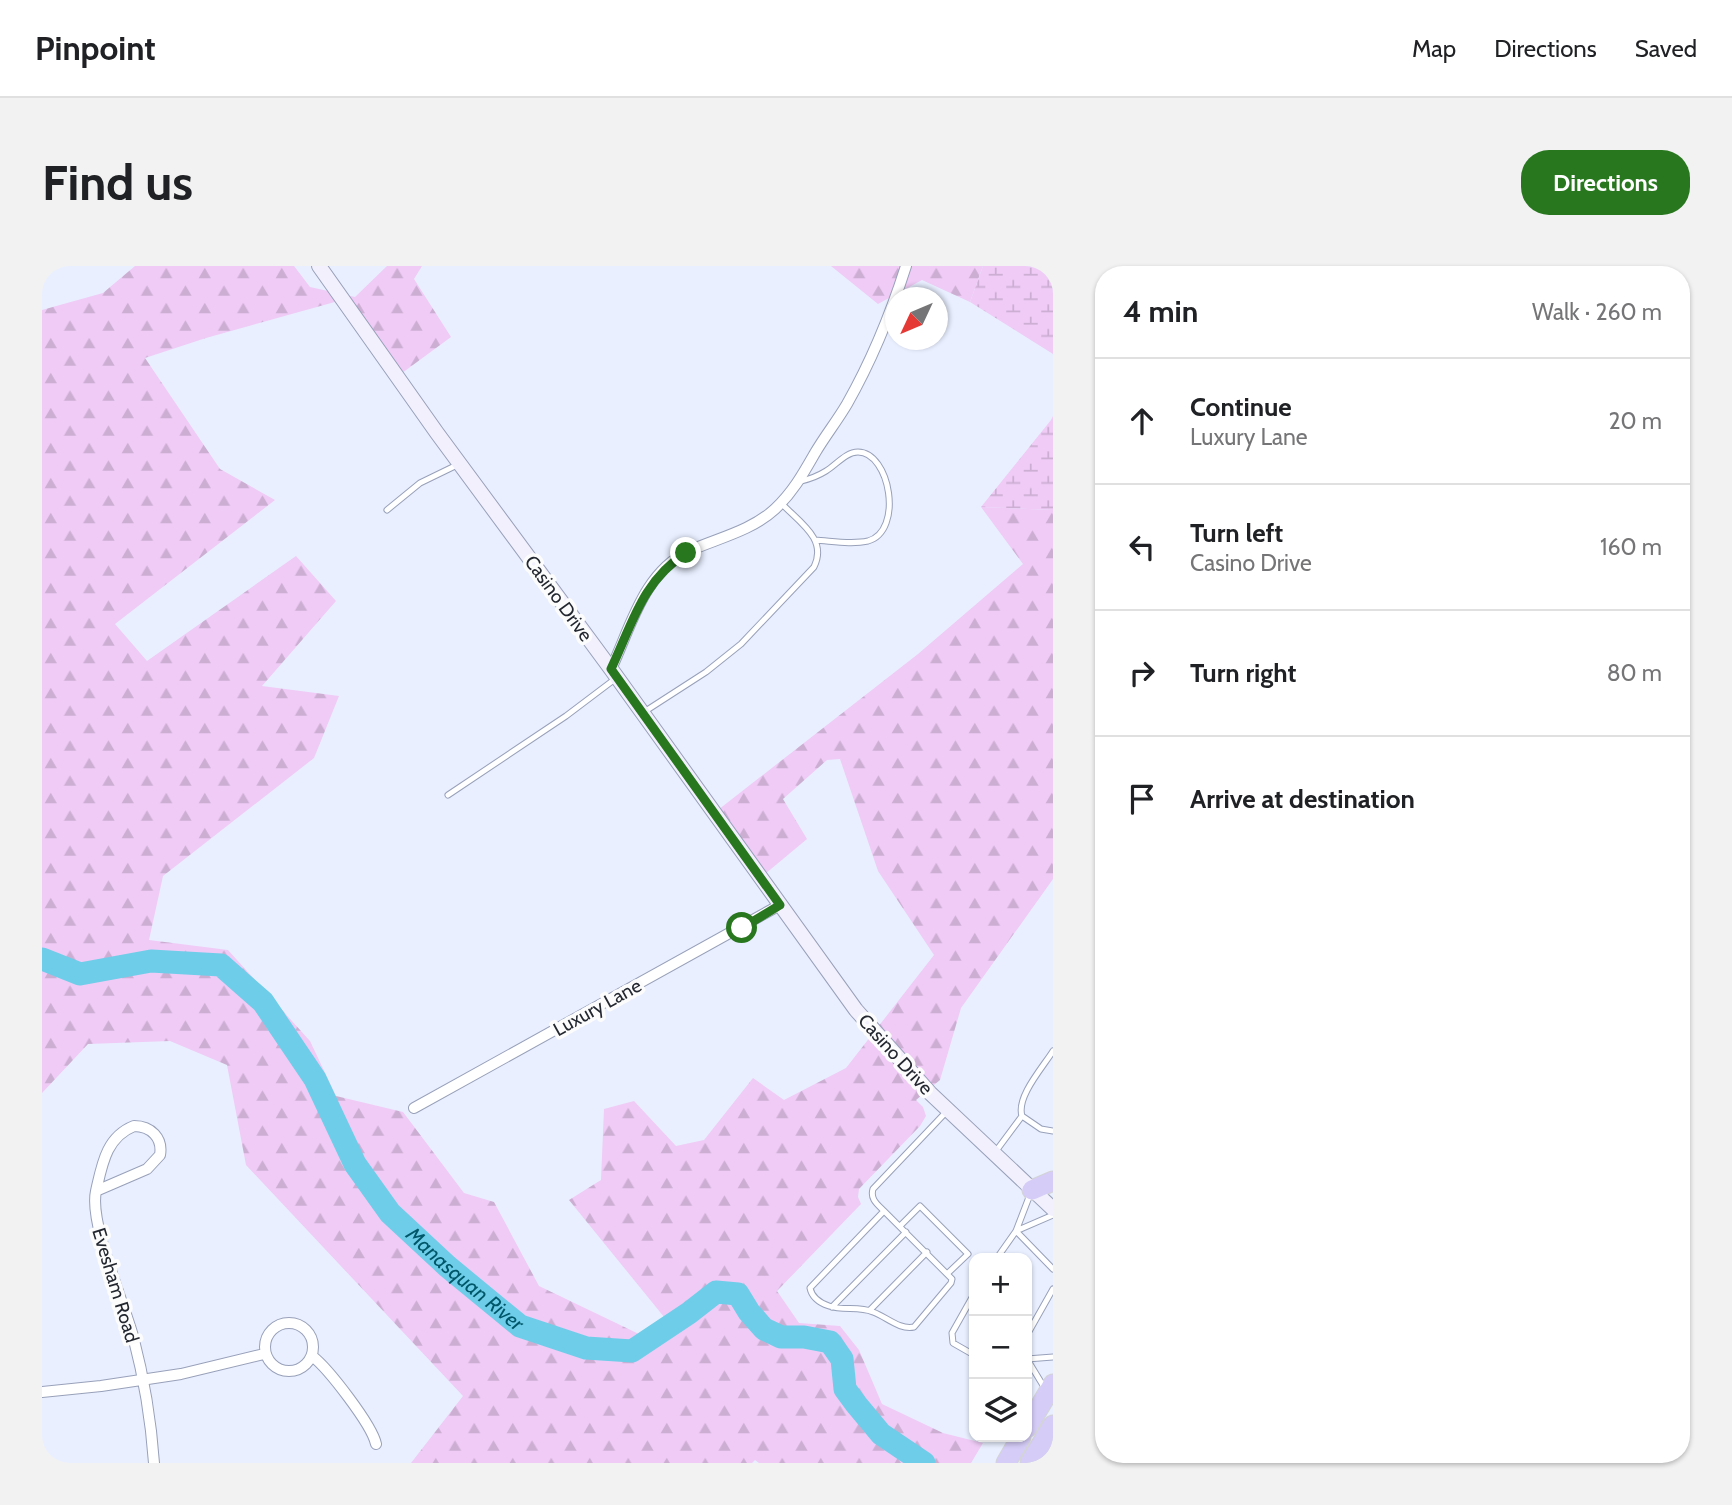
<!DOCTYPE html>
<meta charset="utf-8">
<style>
:root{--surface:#fff;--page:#f2f2f2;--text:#202124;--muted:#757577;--line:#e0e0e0;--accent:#28771f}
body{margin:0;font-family:Cabin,sans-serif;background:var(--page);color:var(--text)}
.controls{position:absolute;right:21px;bottom:21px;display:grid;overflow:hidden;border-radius:14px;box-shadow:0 2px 5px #0004}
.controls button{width:63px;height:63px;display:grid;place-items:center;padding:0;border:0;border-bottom:2px solid var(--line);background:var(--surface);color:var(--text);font:35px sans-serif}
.compass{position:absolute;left:843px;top:21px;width:63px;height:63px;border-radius:50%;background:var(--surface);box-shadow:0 2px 5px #0004;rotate:226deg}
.stop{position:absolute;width:21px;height:21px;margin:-16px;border:5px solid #28771f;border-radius:50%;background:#fff}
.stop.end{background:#28771f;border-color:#fff;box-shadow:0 2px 7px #0008}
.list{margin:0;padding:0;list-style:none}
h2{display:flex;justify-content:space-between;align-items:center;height:91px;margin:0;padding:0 28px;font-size:30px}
h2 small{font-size:23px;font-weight:400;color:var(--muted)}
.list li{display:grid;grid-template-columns:46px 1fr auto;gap:21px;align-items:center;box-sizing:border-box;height:126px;padding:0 28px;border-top:2px solid var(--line)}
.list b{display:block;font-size:26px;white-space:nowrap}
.list p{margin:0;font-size:23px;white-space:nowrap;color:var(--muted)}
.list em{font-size:23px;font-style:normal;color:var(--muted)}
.icon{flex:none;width:38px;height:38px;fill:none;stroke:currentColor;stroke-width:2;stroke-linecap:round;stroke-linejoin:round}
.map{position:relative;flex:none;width:1011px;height:1197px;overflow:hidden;border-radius:28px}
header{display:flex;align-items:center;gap:42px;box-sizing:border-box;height:98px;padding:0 35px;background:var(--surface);border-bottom:2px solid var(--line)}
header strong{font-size:33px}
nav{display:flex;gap:38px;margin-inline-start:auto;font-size:24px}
.intro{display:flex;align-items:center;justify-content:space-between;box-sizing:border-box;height:168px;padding:0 42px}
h1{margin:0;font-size:49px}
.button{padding:18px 32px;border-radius:28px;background:var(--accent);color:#fff;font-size:24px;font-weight:700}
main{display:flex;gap:42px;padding:0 42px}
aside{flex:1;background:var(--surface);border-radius:28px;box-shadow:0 2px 5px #0004}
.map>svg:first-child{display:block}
.forest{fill:url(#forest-firs)}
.wetland{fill:url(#wetland-marsh)}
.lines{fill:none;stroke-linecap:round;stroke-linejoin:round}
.river{stroke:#6ecde8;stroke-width:23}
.lane-casing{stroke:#98a1ba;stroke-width:7}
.street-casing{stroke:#98a1ba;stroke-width:12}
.secondary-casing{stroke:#98a1ba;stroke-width:16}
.highway-casing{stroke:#d3d4d6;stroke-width:21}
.lane{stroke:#fff;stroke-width:5}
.street{stroke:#fff;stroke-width:10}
.secondary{stroke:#f2f0fd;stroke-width:14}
.highway{stroke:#d5ccf7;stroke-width:19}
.route{stroke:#28771f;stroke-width:9}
.labels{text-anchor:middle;stroke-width:7;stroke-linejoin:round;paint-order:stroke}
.street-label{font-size:19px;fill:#232730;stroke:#fcfcfc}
.water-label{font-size:21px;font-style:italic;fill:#005769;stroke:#fcfcfc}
</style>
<header>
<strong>Pinpoint</strong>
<nav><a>Map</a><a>Directions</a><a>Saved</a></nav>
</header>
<div class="intro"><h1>Find us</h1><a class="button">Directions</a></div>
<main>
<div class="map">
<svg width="1011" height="1197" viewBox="0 0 1011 1197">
<defs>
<pattern id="forest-firs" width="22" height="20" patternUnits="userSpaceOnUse" patternTransform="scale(1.75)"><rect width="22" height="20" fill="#efcbf6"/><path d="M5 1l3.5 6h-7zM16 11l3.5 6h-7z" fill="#cdaed3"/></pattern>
<pattern id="wetland-marsh" width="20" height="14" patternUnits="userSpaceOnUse" patternTransform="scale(1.75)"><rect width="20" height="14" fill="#efcbf6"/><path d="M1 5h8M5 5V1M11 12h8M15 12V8" fill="none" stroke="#cdaed3"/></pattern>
</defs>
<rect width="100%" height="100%" fill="#e9efff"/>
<!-- forest -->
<path class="forest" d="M 93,0 L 252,0 L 268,21 L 313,31 L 345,0 L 380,0 L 372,13 L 409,71 L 356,110 L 300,34 L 164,72 L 103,92 L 178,203 L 233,234 L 73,358 L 105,395 L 254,290 L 294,335 L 220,420 L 297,430 L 272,492 L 121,610 L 107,674 L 186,684 L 268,775 L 294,830 L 361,846 L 422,927 L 452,936 L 497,1020 L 599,1069 L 631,1062 L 527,934 L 559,914 L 562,843 L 592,835 L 634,880 L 662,874 L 711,812 L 742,834 L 804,802 L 892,689 L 836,605 L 798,493 L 785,494 L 741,533 L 765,573 L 723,608 L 676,544 L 876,388 L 981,298 L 939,241 L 1011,244 L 1011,613 L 919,742 L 898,814 L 874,834 L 881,841 L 884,850 L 878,860 L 817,923 L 816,931 L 819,938 L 735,1025 L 757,1057 L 798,1060 L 817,1084 L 840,1138 L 901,1167 L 941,1177 L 929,1197 L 717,1197 L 713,1194 L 710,1197 L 369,1197 L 421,1130 L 204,899 L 185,799 L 128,775 L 46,778 L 0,827 L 0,44 L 61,27 Z
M 789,0 L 941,0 L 928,36 L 880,14 L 836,38 Z"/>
<!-- wetland -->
<path class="wetland" d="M 941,0 L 1011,0 L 1011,88 L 928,36 Z
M 1011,150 L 1011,244 L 939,241 L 1009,154 Z"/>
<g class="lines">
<!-- river -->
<path class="river" id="s1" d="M 0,693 L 38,708 L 109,695 L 179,699 L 221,736 L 273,813 L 313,898 L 348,947 L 405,1000 L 478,1060 L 544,1082 L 590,1085 L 647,1047 L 674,1026 L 696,1028 L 707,1046 L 722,1063 L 739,1071 L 762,1071 L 788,1076 L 800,1093 L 803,1123 L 814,1138 L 839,1168 L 882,1197"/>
<!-- lane casing -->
<g class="lane-casing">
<path id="lane" d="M 759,215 C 768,213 776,210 784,205 C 794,199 804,186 816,186 C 848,186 862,265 826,275 C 809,279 790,275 773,274
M 345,244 L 378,217 L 415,199
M 602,446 L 664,406 L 699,378 L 772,301 C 786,273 757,256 739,237
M 406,529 L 524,450 L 573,413
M 980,850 C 974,831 1001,801 1011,785
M 954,885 L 980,850 L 999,863 L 1011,865
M 842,945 L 910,1013 L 909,1017 L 872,1061 C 857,1064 845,1051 831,1046 C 817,1040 801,1045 787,1040 C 778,1037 770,1032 768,1022 L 842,945 C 835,938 828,933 831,923 L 906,844
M 858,960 L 878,940 L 926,988 L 906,1007
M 974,965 L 1011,1003
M 974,965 L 1011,949
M 955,992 L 974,965 L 989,926
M 932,1028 L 910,1067 L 911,1077 L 932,1089
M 790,1041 L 864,966
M 828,1044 L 885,986
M 985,1069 L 1011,1023
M 985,1093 L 1002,1121
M 985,1093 L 1011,1091"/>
</g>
<!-- street casing -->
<g class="street-casing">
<path id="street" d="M 569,403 C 589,361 601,307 647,285 C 676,272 709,265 733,243 C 751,226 761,208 773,187 C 783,170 795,155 805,138 C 830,94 849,47 864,0
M 372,842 L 738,639
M 92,860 C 109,860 121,872 118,889 L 105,903 L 54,925 C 60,899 64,871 92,860 Z
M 54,925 C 47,957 81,1034 91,1070 C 102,1112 109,1154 112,1197
M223 1081a24 24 0 1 1 48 0a24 24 0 1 1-48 0Z
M 270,1090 C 286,1102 330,1159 334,1178
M 0,1126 L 59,1120 L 139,1108 L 222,1088"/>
</g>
<!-- secondary casing -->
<g class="secondary-casing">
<path id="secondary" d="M 277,0 L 395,167 L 569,403 L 814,744 L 888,827 L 1011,943"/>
</g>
<!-- highway casing -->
<g class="highway-casing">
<path id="highway" d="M 990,924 L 1011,915
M 985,1162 L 1011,1118
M 964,1197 L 979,1171
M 988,1197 L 1011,1159"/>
</g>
<!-- lane -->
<use href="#lane" class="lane"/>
<!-- street -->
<use href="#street" class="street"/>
<!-- secondary -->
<use href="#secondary" class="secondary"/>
<!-- highway -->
<use href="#highway" class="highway"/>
</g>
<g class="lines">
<!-- route -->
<path class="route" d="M 644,287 C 600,315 590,359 569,403 L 738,639 L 700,662"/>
</g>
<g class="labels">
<!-- street labels -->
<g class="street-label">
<text transform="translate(517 332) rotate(54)" y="7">Casino Drive</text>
<text transform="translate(555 741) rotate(-29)" y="7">Luxury Lane</text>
<text transform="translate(854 788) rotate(48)" y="7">Casino Drive</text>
<text transform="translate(74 1019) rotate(73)" y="7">Evesham Road</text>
</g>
<!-- water labels -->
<g class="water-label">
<text dy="7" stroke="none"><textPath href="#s1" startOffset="586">Manasquan River</textPath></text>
</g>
</g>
</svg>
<div class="controls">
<button>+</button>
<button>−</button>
<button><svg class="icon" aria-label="layers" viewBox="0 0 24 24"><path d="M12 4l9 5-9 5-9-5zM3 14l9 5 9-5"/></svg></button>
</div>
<svg class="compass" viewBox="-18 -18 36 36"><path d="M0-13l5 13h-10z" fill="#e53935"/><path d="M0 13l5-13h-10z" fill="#757577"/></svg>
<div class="stop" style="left:700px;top:662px"></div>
<div class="stop end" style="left:644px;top:287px"></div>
</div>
<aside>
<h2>4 min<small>Walk · 260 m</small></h2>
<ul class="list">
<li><svg class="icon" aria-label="ahead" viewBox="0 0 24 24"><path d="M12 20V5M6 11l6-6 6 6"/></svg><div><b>Continue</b><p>Luxury Lane</p></div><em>20 m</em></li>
<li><svg class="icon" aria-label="left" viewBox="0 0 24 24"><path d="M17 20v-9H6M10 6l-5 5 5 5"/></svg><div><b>Turn left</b><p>Casino Drive</p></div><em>160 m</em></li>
<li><svg class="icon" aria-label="right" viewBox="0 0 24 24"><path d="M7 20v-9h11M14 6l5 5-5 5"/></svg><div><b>Turn right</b></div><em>80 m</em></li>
<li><svg class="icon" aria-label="arrive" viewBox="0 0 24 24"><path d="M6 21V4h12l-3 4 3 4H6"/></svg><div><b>Arrive at destination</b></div></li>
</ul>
</aside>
</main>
